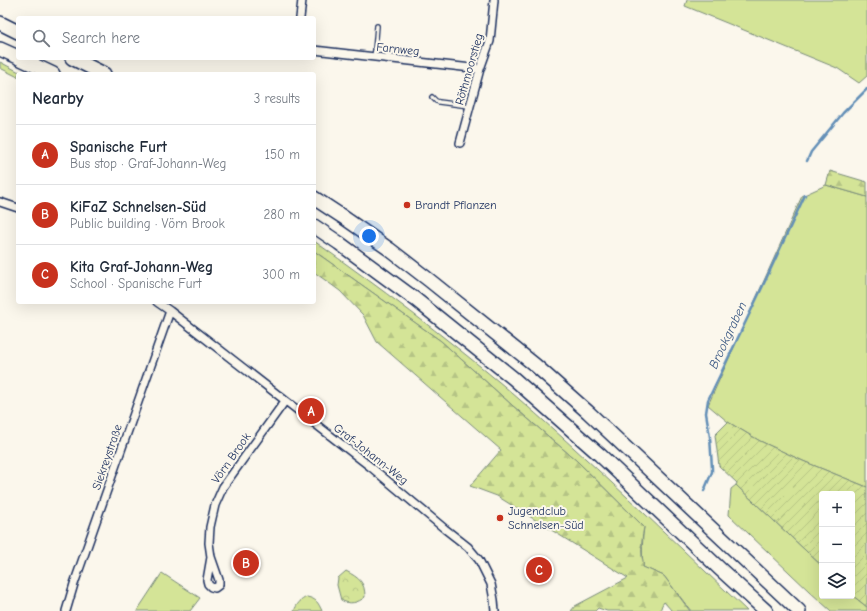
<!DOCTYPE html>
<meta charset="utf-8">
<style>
:root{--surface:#fff;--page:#f2f2f3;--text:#1f2937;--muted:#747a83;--line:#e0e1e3;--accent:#c8321e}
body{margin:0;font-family:"Comic Neue",sans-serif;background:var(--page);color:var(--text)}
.controls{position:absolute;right:12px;bottom:12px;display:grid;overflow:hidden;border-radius:4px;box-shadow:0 4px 16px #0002}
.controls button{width:36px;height:36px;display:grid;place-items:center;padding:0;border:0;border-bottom:1px solid var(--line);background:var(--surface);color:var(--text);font:20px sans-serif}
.you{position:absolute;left:369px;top:236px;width:14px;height:14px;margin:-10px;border:3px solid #fff;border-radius:50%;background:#1a73e8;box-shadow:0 0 0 6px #1a73e833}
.badge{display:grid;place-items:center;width:26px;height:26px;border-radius:50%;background:var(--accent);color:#fff;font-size:13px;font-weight:700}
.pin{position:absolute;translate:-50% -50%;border:2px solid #fff;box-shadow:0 1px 4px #0006}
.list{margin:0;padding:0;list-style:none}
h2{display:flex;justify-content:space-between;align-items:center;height:52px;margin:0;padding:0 16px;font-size:17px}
h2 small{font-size:13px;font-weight:400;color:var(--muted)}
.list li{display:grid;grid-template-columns:26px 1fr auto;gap:12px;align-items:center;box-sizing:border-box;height:60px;padding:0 16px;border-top:1px solid var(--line)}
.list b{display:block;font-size:15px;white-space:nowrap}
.list p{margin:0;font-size:13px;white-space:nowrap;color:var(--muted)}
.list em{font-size:13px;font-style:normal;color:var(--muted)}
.icon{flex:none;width:22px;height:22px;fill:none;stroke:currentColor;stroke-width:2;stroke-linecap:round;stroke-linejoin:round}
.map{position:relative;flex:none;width:867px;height:611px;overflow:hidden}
.search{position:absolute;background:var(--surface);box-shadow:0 4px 16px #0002;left:16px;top:16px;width:300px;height:44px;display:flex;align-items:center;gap:10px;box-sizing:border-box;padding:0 14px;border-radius:4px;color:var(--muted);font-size:15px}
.panel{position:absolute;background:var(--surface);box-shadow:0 4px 16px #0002;left:16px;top:72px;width:300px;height:232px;border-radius:4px}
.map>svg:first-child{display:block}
.grass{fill:#d4e497;stroke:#788a7a}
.forest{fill:url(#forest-firs);stroke:#788a7a}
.park{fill:url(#park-crowns);stroke:#788a7a}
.garden{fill:url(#garden-furrows);stroke:#788a7a}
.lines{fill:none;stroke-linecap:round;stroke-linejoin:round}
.stream{stroke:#638fb7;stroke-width:2.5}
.service-casing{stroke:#1b2f5e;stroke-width:6}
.minor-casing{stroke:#1b2f5e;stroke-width:10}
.motorway-casing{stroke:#1b2f5e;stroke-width:16}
.service{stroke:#fbf7ec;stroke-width:3.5}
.minor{stroke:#fbf7ec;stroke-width:7}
.motorway{stroke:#fbf7ec;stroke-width:13}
.poi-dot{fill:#c8321e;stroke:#fbf7ec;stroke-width:1.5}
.labels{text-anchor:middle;stroke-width:4;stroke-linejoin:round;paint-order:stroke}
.street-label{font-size:12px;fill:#1b2f5e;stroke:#fbf7ec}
.poi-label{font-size:12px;fill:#1b2f5e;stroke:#fbf7ec;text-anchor:start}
.water-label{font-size:13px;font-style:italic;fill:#395783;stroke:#fbf7ec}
</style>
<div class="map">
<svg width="867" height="611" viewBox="0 0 867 611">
<defs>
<pattern id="forest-firs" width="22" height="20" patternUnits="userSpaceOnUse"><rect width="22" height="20" fill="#d4e497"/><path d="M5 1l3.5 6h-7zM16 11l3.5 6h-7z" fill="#b5c485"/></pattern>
<pattern id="park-crowns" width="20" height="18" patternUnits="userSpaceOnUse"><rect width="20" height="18" fill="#d4e497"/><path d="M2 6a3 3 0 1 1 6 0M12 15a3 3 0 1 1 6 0" fill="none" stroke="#b5c485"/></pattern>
<pattern id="garden-furrows" width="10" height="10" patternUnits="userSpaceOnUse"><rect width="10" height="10" fill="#d4e497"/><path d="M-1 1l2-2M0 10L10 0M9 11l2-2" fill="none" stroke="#b5c485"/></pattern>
</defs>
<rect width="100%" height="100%" fill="#fbf7ec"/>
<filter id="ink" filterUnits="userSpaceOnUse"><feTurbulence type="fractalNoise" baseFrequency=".025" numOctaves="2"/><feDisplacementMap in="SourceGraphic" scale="8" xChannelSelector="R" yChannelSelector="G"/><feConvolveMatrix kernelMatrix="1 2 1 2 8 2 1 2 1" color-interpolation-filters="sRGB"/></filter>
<g filter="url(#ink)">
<!-- grass -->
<path class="grass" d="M 687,0 L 867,0 L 867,76 L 859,83 L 837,68 L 685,6 Z
M 0,62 L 23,74 L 18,74 L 18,77 L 0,68 Z
M 826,185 L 867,197 L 867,487 L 803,461 L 760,441 L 728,422 L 708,405 L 802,196 Z
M 314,241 C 379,287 443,335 504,386 C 588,458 667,535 747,611 L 691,611 L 664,576 L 643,567 C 642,553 642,540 644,527 L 577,461 L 513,406 L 441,341 L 314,251 Z
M 736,485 L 822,566 L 822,596 L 852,596 L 852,595 L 867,607 L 867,611 L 831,611 L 810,592 L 729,515 L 731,489 Z
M 162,573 L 200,598 L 190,611 L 137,611 Z
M 307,597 C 316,599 318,602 322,611 L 294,611 C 297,604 300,600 307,597 Z"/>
<!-- forest -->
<path class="forest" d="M 830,171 L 867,182 L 867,197 L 826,185 Z
M 314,251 L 441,341 L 513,406 L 577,461 L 644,527 C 642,537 641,547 642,557 C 643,561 644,563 643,567 L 664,576 L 690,611 L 672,611 L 664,602 L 662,605 L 660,611 L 607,611 L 598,608 L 595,611 L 571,611 L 575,606 L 628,578 L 497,496 L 470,486 L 501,450 L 377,342 L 363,315 L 340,291 L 314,272 Z"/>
<!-- park -->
<path class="park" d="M 346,571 C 359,578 365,582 365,597 C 358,603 349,605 341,600 L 337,585 L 338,578 Z"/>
<!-- garden -->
<path class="garden" d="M 728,422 L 760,441 L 803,461 L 867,487 L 867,607 L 852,595 L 852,494 L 822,494 L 822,566 L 736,485 L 737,483 L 719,466 L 715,435 Z"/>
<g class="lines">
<!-- stream -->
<path class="stream" d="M 807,161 L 811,152 L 843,113 L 867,89
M 704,491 L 712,472 L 712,468 L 710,437 L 706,413 L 708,400 L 759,294 L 805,195"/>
<!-- service casing -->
<g class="service-casing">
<path id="service" d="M 374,57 L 375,50 L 377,26
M 432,97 L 436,101 L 439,102 L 469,106"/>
</g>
<!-- minor casing -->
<g class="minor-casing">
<path id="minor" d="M 300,18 L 302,0
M 314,50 L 480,69
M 460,143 L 480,69 L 490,41 L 494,0
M 0,202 L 18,208
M 157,302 L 170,311 L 372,468 L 445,529 L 468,547 L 479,560 L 491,584 L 494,600 L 495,611
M 211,557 L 219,580 L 219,585 L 215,588 L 211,587 L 208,584 L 207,580 L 211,557 L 209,543 L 210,527 L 215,505 L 223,487 L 285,401
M 66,611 L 74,584 L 170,311"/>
</g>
<!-- motorway casing -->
<g class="motorway-casing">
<path id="motorway" d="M 0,23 L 18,32
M 0,49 L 18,57
M 19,58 L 53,74
M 72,58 L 104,74
M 314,198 L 343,217 L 389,249 L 429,280 L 535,365 L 588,412 L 764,578 L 799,611
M 314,226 L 339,243 L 415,299 L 513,378 L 600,455 L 720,569 L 766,611"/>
</g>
<!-- service -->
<use href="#service" class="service"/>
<!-- minor -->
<use href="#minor" class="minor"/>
<!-- motorway -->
<use href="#motorway" class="motorway"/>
</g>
</g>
<!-- markers -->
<g class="poi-dot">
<circle cx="407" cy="205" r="4"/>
<circle cx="500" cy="518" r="4"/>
</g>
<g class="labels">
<!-- street labels -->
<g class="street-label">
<text transform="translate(398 49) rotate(6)" y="4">Farnweg</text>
<text transform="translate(469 69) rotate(-74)" y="4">Röthmoorstieg</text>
<text transform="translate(371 454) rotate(38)" y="4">Graf-Johann-Weg</text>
<text transform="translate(107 457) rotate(-71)" y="4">Siekreystraße</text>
<text transform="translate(231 458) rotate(-55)" y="4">Vörn Brook</text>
</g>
<!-- poi labels -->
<g class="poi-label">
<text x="415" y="209">Brandt Pflanzen</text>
<text x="508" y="515">Jugendclub<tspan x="508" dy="14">Schnelsen-Süd</tspan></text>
</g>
<!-- water labels -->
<g class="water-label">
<text transform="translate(727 335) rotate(-65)" y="5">Brookgraben</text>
</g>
</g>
</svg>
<div class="controls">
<button>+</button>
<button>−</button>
<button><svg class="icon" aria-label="layers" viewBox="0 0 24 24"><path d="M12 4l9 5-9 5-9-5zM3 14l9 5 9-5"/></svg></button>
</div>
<div class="you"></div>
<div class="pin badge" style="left:311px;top:411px">A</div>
<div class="pin badge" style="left:246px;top:563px">B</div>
<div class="pin badge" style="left:539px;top:570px">C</div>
<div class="search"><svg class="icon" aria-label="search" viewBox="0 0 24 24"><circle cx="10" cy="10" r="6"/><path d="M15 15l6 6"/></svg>Search here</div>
<section class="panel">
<h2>Nearby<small>3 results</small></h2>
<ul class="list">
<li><span class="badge">A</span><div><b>Spanische Furt</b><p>Bus stop · Graf-Johann-Weg</p></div><em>150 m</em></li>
<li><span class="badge">B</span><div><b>KiFaZ Schnelsen-Süd</b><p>Public building · Vörn Brook</p></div><em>280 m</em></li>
<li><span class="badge">C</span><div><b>Kita Graf-Johann-Weg</b><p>School · Spanische Furt</p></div><em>300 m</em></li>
</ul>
</section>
</div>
